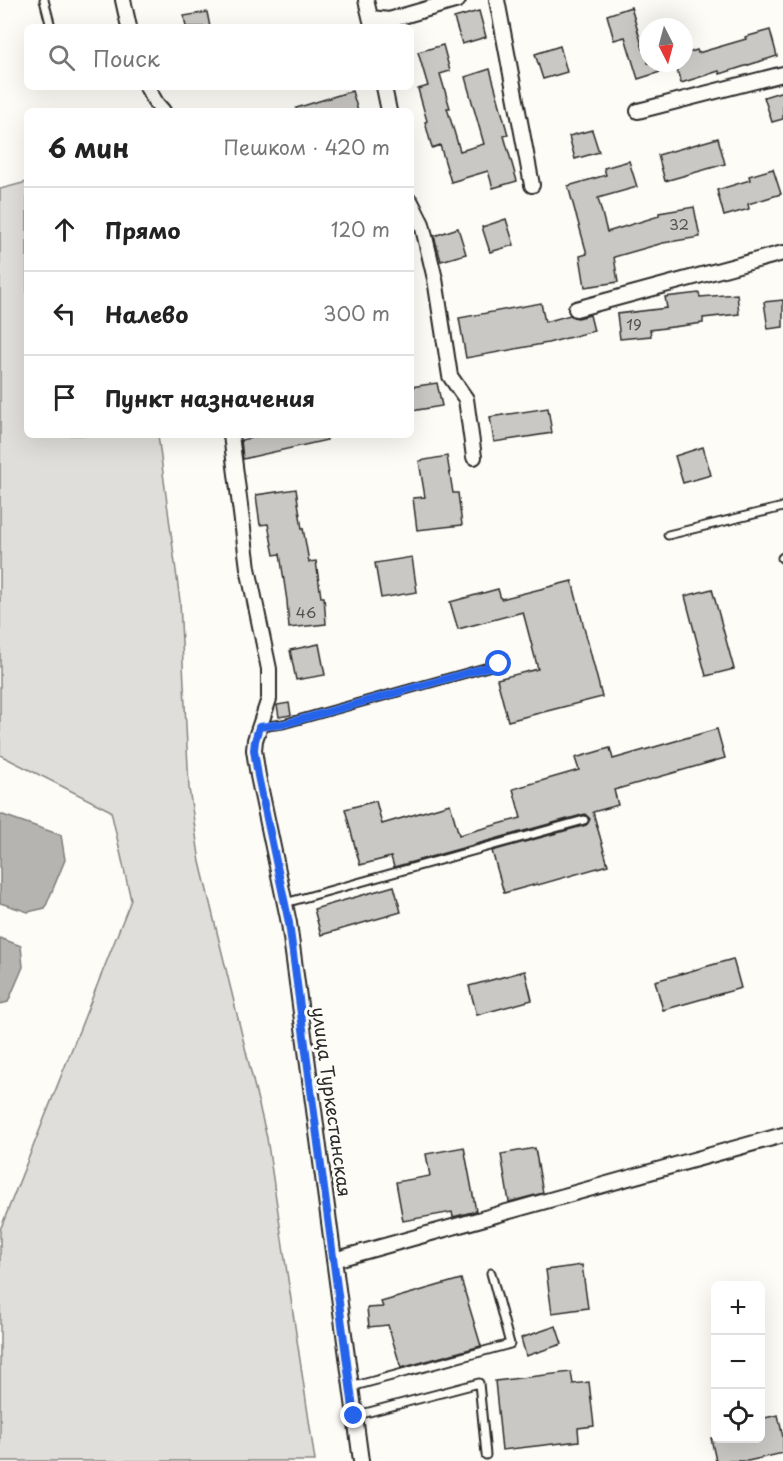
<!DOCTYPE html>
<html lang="ru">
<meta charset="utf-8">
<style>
:root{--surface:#fff;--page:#f2f2f2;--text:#222;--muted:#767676;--line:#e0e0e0}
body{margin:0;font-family:"Playpen Sans",sans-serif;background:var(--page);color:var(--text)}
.controls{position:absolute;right:18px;bottom:18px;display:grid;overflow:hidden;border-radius:9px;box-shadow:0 6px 24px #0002}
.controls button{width:54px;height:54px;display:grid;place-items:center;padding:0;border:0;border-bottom:2px solid var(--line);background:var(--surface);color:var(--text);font:30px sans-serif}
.compass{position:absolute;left:639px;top:18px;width:54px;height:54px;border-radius:50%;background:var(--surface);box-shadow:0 6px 24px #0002;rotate:174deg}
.stop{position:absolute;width:18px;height:18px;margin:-14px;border:4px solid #2563eb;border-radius:50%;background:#fff}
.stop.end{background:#2563eb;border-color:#fff;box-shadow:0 2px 6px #0008}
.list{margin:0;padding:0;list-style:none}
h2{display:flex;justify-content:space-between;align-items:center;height:78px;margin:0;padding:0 24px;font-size:26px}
h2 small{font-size:20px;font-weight:400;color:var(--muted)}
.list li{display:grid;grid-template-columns:39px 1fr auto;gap:18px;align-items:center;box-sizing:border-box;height:84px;padding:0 24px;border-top:2px solid var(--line)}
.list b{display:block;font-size:22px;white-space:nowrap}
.list em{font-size:20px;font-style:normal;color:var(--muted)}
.icon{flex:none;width:33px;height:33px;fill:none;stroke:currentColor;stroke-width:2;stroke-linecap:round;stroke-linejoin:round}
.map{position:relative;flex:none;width:783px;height:1461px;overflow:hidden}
.search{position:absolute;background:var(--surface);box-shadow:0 6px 24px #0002;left:24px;top:24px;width:390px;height:66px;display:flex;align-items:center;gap:15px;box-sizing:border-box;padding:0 21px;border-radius:9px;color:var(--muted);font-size:22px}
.panel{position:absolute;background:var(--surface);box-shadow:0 6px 24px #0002;left:24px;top:108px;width:390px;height:330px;border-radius:9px}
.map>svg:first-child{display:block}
.green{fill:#dfdeda;stroke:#858482;stroke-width:1.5}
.water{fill:#b5b4b1;stroke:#7e7d7b;stroke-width:1.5}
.building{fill:#c9c8c4;stroke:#2b2b2b;stroke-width:1.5}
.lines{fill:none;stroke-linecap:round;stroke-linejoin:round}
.service-casing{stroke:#2b2b2b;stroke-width:11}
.minor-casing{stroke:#2b2b2b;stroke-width:18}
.service{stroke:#fdfcf7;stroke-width:7}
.minor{stroke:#fdfcf7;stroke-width:14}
.route{stroke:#2563eb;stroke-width:8}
.labels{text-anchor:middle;stroke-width:6;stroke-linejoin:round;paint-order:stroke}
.number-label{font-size:15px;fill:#525251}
.street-label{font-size:18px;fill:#2b2b2b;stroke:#fdfcf7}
</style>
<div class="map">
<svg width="783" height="1461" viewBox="0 0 783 1461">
<rect width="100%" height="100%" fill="#fdfcf7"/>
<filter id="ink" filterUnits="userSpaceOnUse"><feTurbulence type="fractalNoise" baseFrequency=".0167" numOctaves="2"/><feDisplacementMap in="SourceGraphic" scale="12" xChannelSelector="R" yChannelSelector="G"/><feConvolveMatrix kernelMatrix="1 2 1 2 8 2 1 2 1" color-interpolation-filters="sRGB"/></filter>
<g filter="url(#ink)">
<!-- green -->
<path class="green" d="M 27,182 L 27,435 L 158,435 L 180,601 L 189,788 L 200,862 L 267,1138 L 315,1461 L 0,1461 L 0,1230 L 131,900 L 111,811 L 0,755 L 0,189 Z"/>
<!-- water -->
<path class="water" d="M 0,814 L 61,835 L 65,860 L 45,908 L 28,912 L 0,903 Z
M 0,938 L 21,946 L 23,967 L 8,1002 L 0,1004 Z"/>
<!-- building -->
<path class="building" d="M 631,7 L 643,49 L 648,47 L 648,63 L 684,63 L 684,54 L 697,50 L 698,53 L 746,39 L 745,37 L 770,30 L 777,56 L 720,74 L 719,71 L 681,83 L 676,67 L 638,79 L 625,37 L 614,40 L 607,15 Z
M 479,11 L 486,37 L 462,44 L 454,18 Z
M 207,12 L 210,27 L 186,27 L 184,16 Z
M 443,45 L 450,71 L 440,74 L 450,108 L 447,108 L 460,151 L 484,144 L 465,77 L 490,69 L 508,135 L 504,136 L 517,181 L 493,188 L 488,171 L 451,182 L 440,145 L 432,148 L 425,122 L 427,121 L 418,89 L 428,86 L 418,52 Z
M 560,46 L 567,72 L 543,79 L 535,54 Z
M 352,91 L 358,111 L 296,111 L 296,108 Z
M 783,91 L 783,119 L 772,122 L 764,97 Z
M 592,130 L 599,152 L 575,159 L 569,136 Z
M 718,138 L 725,164 L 665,181 L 658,155 Z
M 629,161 L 637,187 L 598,198 L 607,232 L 659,216 L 659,213 L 694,207 L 700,237 L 663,243 L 614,257 L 618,282 L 585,287 L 580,256 L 587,254 L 568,186 L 606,175 L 604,168 Z
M 773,169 L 781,194 L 748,204 L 749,209 L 724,216 L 717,190 L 750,180 L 749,176 Z
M 506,219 L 514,245 L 490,252 L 482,227 Z
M 458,228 L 466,254 L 441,261 L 434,236 Z
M 699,293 L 700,297 L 737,294 L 739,314 L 703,318 L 703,323 L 650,330 L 651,336 L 620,339 L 617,314 L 667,308 L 665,297 Z
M 783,300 L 783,327 L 768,329 L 764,302 Z
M 541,303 L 545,322 L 570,315 L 573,317 L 578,318 L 590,315 L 594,331 L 548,343 L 466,358 L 459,318 Z
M 437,383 L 442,406 L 411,411 L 411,387 Z
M 548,408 L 552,433 L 494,442 L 490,417 Z
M 263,435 L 326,435 L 327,440 L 243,459 L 241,440 Z
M 703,447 L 711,475 L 683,483 L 675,456 Z
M 447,456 L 453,493 L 458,493 L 462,525 L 417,530 L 413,498 L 425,497 L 419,461 Z
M 296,489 L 302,529 L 303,528 L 309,562 L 316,561 L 321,597 L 324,597 L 326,624 L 289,628 L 287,601 L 280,554 L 274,555 L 268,524 L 260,525 L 256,495 Z
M 412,557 L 417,592 L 381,598 L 375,563 Z
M 572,581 L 602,697 L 508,721 L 497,679 L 538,669 L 523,612 L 458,629 L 450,602 L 498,589 L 501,599 Z
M 712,589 L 734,669 L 706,676 L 685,596 Z
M 319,644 L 325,675 L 296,680 L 290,650 Z
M 289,703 L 291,715 L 279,717 L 277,705 Z
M 717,729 L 725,758 L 614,790 L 618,805 L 593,812 L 608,865 L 538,885 L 537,884 L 504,893 L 492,851 L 586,825 L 588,823 L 590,819 L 585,814 L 394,867 L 391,857 L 360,865 L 345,809 L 376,801 L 382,824 L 450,804 L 459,835 L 521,818 L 513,789 L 579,770 L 575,758 L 610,748 L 613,759 Z
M 394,886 L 401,912 L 321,935 L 314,909 Z
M 733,959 L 741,988 L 663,1010 L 655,981 Z
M 525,971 L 532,1000 L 477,1015 L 469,986 Z
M 464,1147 L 476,1211 L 453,1217 L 452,1212 L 403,1221 L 396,1182 L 430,1176 L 426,1154 Z
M 535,1148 L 543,1193 L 509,1202 L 501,1154 Z
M 582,1265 L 588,1308 L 552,1313 L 546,1270 Z
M 461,1279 L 481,1346 L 401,1368 L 388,1325 L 369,1327 L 367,1308 L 383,1307 L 381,1302 Z
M 556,1326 L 562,1344 L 526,1356 L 521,1338 Z
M 571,1372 L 573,1384 L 589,1382 L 594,1426 L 578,1428 L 579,1441 L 502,1450 L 495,1381 Z
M 778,1415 L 783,1437 L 783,1453 L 748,1461 L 716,1461 L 711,1438 L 760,1438 L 760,1419 Z"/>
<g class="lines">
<!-- service casing -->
<g class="service-casing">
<path id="service" d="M 44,0 L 51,27
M 668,535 L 783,507
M 782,558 L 783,557
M 259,727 L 283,724 L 499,664
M 285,903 L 584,820
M 351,1387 L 510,1344 L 491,1273
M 354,1416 L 479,1383 L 486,1455"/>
</g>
<!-- minor casing -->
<g class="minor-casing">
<path id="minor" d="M 123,0 L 129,27
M 366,0 L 372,25
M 497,0 L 532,185
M 371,18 L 389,20 L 458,0
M 147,87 L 156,103 L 163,111
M 384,87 L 389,111
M 638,111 L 783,74
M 411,202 L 422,224 L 435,279 L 450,376 L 466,399 L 474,457
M 576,309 L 783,253
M 231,435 L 248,568 L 269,669 L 269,699 L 255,740 L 254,750 L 258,776 L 289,923 L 361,1461
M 334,1260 L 783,1135"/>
</g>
<!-- service -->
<use href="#service" class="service"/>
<!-- minor -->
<use href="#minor" class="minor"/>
</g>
</g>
<g class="lines" filter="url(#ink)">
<!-- route -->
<path class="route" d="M 354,1416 L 289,923 L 258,776 L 254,750 L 255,741 L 259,727 L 284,724 L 499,664"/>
</g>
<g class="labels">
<!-- number labels -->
<g class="number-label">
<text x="679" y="230">32</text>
<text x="634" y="330">19</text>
<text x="306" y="618">46</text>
</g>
<!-- street labels -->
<g class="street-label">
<text transform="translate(331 1102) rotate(82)" y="6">улица Туркестанская</text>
</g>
</g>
</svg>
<div class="controls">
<button>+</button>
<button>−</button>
<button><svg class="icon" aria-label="locate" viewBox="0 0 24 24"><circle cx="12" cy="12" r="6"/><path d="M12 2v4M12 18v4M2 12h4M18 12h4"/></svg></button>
</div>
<svg class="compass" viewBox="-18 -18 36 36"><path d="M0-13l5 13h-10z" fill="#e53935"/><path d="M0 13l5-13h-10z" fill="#767676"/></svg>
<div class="stop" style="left:499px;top:664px"></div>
<div class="stop end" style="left:354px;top:1416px"></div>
<div class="search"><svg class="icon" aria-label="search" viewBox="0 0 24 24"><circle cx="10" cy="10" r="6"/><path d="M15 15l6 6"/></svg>Поиск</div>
<section class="panel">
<h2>6 мин<small>Пешком · 420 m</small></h2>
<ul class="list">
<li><svg class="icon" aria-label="ahead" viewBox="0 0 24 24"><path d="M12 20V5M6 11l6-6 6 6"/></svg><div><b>Прямо</b></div><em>120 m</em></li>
<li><svg class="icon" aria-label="left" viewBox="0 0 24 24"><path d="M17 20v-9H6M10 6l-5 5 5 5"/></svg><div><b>Налево</b></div><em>300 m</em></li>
<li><svg class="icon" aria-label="arrive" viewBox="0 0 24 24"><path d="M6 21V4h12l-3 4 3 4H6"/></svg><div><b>Пункт назначения</b></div></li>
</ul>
</section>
</div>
